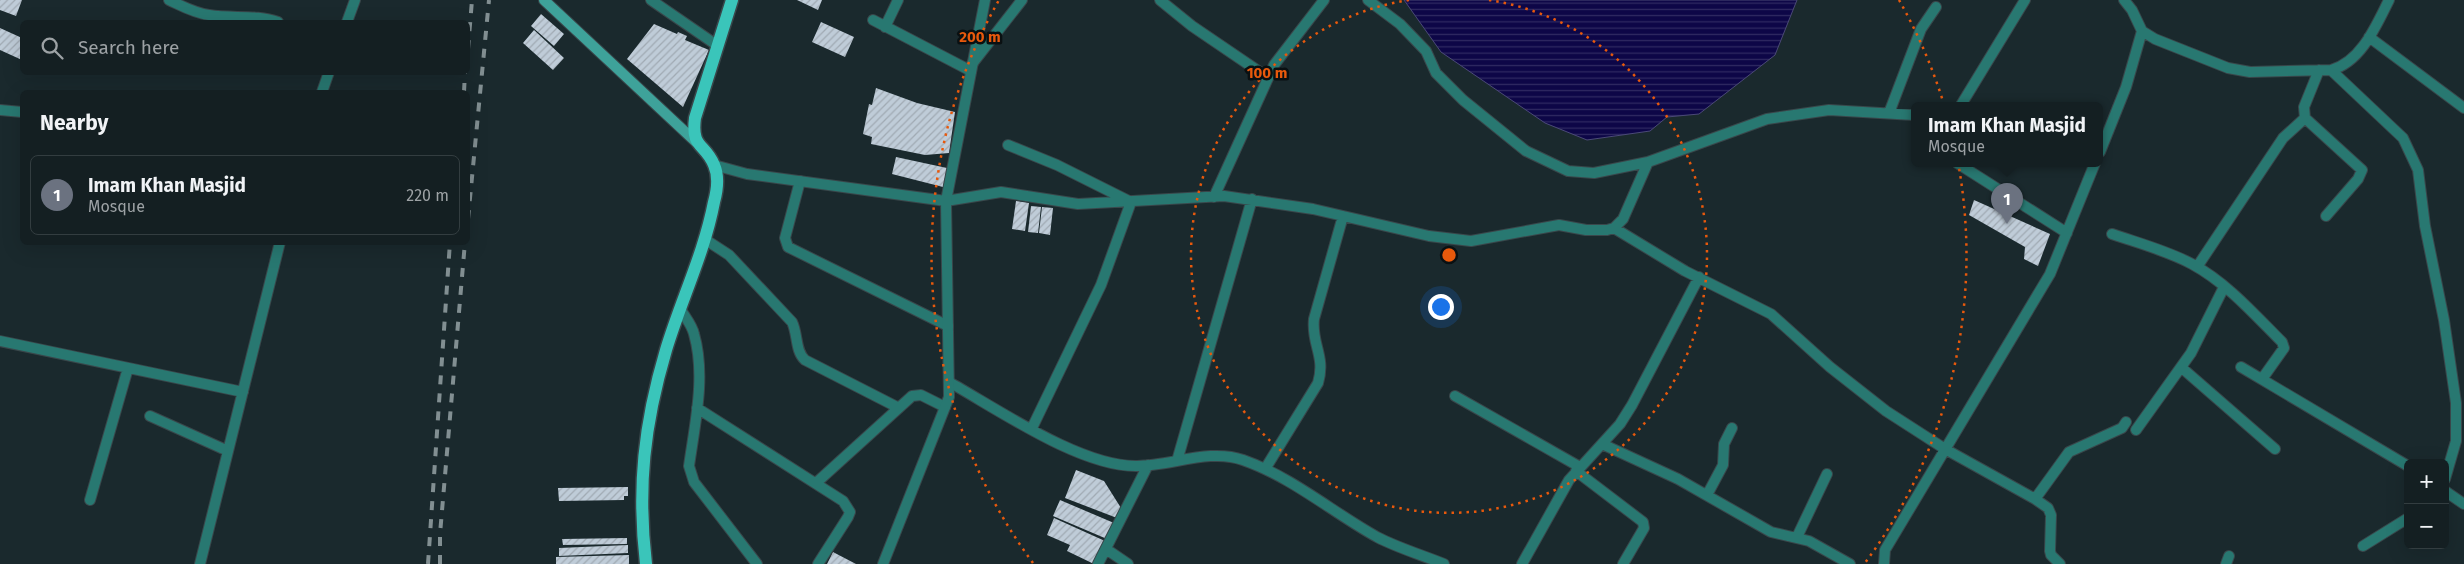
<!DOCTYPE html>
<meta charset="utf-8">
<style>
:root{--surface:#141f22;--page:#1d272a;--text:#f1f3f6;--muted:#9da2a5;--line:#333d40;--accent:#0f766e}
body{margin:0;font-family:"Fira Sans",sans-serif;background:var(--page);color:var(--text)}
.controls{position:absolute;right:15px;bottom:15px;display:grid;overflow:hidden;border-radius:8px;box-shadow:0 5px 20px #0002}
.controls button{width:45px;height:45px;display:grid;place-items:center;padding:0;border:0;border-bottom:1px solid var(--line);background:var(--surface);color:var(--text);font:25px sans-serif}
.you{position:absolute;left:1440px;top:306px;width:18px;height:18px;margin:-12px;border:4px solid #fff;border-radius:50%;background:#1a73e8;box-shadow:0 0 0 8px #1a73e833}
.badge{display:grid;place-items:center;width:32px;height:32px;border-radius:50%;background:var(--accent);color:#fff;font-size:16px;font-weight:700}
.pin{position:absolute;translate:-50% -41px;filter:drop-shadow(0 1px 2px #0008)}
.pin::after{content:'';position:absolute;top:26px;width:18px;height:15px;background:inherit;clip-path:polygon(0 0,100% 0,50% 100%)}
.popup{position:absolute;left:1911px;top:102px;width:192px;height:65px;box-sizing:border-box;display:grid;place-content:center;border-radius:8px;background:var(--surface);filter:drop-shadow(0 1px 4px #0005);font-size:16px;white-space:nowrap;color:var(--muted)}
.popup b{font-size:19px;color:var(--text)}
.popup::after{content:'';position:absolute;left:50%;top:100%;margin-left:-10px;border:10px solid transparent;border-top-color:var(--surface)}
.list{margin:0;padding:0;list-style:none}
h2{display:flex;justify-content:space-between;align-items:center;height:65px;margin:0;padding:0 20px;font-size:21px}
h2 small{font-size:16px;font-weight:400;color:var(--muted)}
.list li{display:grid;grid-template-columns:32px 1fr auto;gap:15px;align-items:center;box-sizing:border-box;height:80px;margin:0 10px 10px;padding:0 10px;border:1px solid var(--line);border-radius:8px}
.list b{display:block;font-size:19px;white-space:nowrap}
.list p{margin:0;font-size:16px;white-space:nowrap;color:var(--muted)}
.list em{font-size:16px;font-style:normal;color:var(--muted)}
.icon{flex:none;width:28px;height:28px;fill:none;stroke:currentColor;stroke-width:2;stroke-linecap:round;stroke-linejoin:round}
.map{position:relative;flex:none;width:2464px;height:564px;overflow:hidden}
.search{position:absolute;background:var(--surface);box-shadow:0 5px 20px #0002;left:20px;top:20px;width:450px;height:55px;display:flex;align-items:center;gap:12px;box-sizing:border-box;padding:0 18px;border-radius:8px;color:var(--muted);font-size:19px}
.panel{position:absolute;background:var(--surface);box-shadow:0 5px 20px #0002;left:20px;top:90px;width:450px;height:155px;border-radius:8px}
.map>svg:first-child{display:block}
.water{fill:url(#water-rules);stroke:#4a4977}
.building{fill:url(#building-hatch)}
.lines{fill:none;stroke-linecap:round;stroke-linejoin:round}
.minor-casing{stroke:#39474b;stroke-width:12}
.tertiary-casing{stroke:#39474b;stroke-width:12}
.secondary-casing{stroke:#39474b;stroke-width:12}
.primary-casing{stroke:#39474b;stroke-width:15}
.minor{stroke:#287871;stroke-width:10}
.tertiary{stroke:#287871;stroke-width:10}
.secondary{stroke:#3ea29a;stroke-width:10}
.primary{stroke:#3ac5ba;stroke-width:12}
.rail{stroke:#828f92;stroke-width:4;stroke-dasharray:9 9;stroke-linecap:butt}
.ring{fill:none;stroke:#e8590c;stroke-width:2.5;stroke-dasharray:2.5 5}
.centre{fill:#e8590c;stroke:#0a1012;stroke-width:2.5}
.ring-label{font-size:15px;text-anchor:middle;font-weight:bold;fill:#e8590c;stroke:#0a1012;stroke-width:5;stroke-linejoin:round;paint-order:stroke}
</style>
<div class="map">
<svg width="2464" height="564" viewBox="0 0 2464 564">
<defs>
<pattern id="water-rules" width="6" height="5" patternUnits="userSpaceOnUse" patternTransform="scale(1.25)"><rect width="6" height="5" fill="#0d0647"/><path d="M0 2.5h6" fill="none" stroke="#302a62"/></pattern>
<pattern id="building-hatch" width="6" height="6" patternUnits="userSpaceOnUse" patternTransform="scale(1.25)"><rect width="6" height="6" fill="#bfccd8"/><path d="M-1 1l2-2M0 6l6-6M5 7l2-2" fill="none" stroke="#a0aab3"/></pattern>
</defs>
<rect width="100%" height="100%" fill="#1a292d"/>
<!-- water -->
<path class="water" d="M 1404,0 L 1797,0 L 1775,55 L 1699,114 L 1667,117 L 1650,131 L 1587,140 L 1545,123 L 1441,52 Z"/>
<!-- building -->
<path class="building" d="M 0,0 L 22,0 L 16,16 L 0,10 Z
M 797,0 L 822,0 L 818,10 Z
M 541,14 L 564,34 L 554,46 L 531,26 Z
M 821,22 L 854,37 L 845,57 L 812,42 Z
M 654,24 L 677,34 L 678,32 L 687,36 L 685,40 L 709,50 L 683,107 L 627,59 Z
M 0,28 L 22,38 L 22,60 L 0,50 Z
M 534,30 L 564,58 L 553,70 L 523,43 Z
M 876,88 L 917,103 L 955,112 L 949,153 L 925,155 L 871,144 L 872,137 L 863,134 L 869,104 L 872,105 Z
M 896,157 L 947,168 L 943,187 L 892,174 Z
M 1974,200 L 2050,234 L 2038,266 L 2024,259 L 2025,247 L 1969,215 Z
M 1016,201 L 1029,203 L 1025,231 L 1012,229 Z
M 1031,206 L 1041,207 L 1038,233 L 1028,232 Z
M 1042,207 L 1053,208 L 1050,235 L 1039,233 Z
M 1076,470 L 1104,481 L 1121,508 L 1117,518 L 1065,498 Z
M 628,487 L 628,496 L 624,496 L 624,500 L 559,501 L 558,488 Z
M 1060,500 L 1114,523 L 1107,539 L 1053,516 Z
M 1054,518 L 1105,541 L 1094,564 L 1067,551 L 1070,545 L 1047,535 Z
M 627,538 L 627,544 L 563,545 L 562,539 Z
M 628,545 L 628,553 L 559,556 L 559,548 Z
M 833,552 L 856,564 L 827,564 Z
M 629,555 L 629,564 L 556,564 L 556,557 Z"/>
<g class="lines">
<!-- minor casing -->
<g class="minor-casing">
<path id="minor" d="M 169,0 C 182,6 194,13 209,15 C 232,19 256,14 278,22
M 651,0 L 718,46
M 1160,0 L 1192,26 L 1267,77
M 1368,0 L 1400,24 L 1426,51 L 1436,73 L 1463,100 L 1526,151 L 1568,171 L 1594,173 L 1648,162 L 1767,119 L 1829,110 L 1914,115
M 2124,0 L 2132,10 L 2142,31 L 2155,39 L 2228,68 L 2250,72 L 2331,70 C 2361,62 2376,26 2389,0
M 873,20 L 971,71
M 885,27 L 898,0
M 2369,37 L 2464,108
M 972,64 L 1022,0
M 2319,70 L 2304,107 L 2305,118 L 2362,170 L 2358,179 L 2326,216
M 2331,70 L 2403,138 L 2418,170 L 2425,226 L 2444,320 L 2456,403 L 2456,441 L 2445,479
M 1961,105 L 2025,0
M 1889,113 L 1921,29 L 1936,7
M 1008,145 L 1057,165 L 1131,202 L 1101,285 L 1032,428
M 2100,152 L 2126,87 L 2142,31
M 1957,163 L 2067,233
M 800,181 L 785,238 L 788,247 L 948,326
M 1214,197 L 1274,65 L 1324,0
M 946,201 L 1001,192 L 1078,204 L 1224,196 L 1313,209 L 1429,236 L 1471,241 L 1559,225 L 1586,230 L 1607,230 L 1614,228 L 1623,219 L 1648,162
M 1614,228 L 1685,271 L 1771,314 L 1830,367 L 1886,411 L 1945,449 L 2035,499 L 2048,508 L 2051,515 L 2050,551 L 2051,555 L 2060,564
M 2112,234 C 2138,243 2168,251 2192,264 C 2227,283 2254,314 2282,342 L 2284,348 L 2262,379
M 706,240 L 729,255 L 792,322 C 798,334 795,351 805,360 L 899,408
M 2197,267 L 2283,138 L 2305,118
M 681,310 C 685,317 692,325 694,334 C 706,376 695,423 689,466 L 694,482 L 757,564
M 0,341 L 243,392
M 2241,367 L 2408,466
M 2182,368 L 2275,449
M 949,382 C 999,410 1081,467 1137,466 C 1171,466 1210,448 1243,460 C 1292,477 1332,512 1377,537 C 1398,548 1422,555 1444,564
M 1455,396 L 1580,467
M 697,408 L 843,501 L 850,512 L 848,517 L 818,564
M 150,416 L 228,451
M 2136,430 L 2191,353 L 2224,287
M 1602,444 L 1678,479 L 1771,532 L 1809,541 L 1850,564
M 1177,461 L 1252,199
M 1265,469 L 1318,383 C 1326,356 1311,344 1314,319 L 1343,216
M 1576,471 L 1643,522 L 1644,528 L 1623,564
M 816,483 L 912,396 L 921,395 L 945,407
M 2445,491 L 2464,504
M 1707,495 L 1723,465 L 1724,444 L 1732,428
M 2035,499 L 2069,452 L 2122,428 L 2126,422
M 90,500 L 128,368
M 1797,537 L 1827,474
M 2363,546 L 2408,518
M 1106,549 L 1128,564
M 200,564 L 280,242
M 1098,564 L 1148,465
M 1522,564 L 1569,480 L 1620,424 L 1632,405 L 1699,277
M 1884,564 L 1885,550 L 2050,274 L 2095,163
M 2226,564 L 2229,556"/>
</g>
<!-- tertiary casing -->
<g class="tertiary-casing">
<path id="tertiary" d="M 347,22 L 355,0
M 322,92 L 329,72
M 0,110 L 22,112
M 714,165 L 747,174 L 946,201
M 883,564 L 949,397 L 946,201 L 985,0"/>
</g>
<!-- secondary casing -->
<g class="secondary-casing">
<path id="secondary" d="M 544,0 L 696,142"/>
</g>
<!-- primary casing -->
<g class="primary-casing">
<path id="primary" d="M 646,564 C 637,488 644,424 666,350 C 681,300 704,254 714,202 C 717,191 719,176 714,165 C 705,143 691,149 695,118 L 732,0"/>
</g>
<!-- minor -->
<use href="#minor" class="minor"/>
<!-- tertiary -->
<use href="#tertiary" class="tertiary"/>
<!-- secondary -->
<use href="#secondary" class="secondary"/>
<!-- primary -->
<use href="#primary" class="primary"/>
<!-- rail -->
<path class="rail" d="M 468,49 L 472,0
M 464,92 L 465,72
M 468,219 L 489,0
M 428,564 L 450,242
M 440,564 L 440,534 L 465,242"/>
</g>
<!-- distance rings -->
<g class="ring">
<path d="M1489 0A258 258 0 1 1 1409 0"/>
<path d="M1033 563A517 517 0 0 1 999 0M1899 0A517 517 0 0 1 1865 563"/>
</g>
<circle cx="1449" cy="255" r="8" class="centre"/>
<g class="ring-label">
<text x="980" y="42">200 m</text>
<text x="1267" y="78">100 m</text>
</g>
</svg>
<div class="controls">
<button>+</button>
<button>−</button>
</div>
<div class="you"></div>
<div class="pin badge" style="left:2007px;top:224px;background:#6b7280">1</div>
<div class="popup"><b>Imam Khan Masjid</b>Mosque</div>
<div class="search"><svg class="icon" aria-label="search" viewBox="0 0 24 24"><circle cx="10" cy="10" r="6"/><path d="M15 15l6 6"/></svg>Search here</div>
<section class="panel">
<h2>Nearby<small></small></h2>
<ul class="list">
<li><span class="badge" style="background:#6b7280">1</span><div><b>Imam Khan Masjid</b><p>Mosque</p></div><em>220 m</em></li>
</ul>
</section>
</div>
